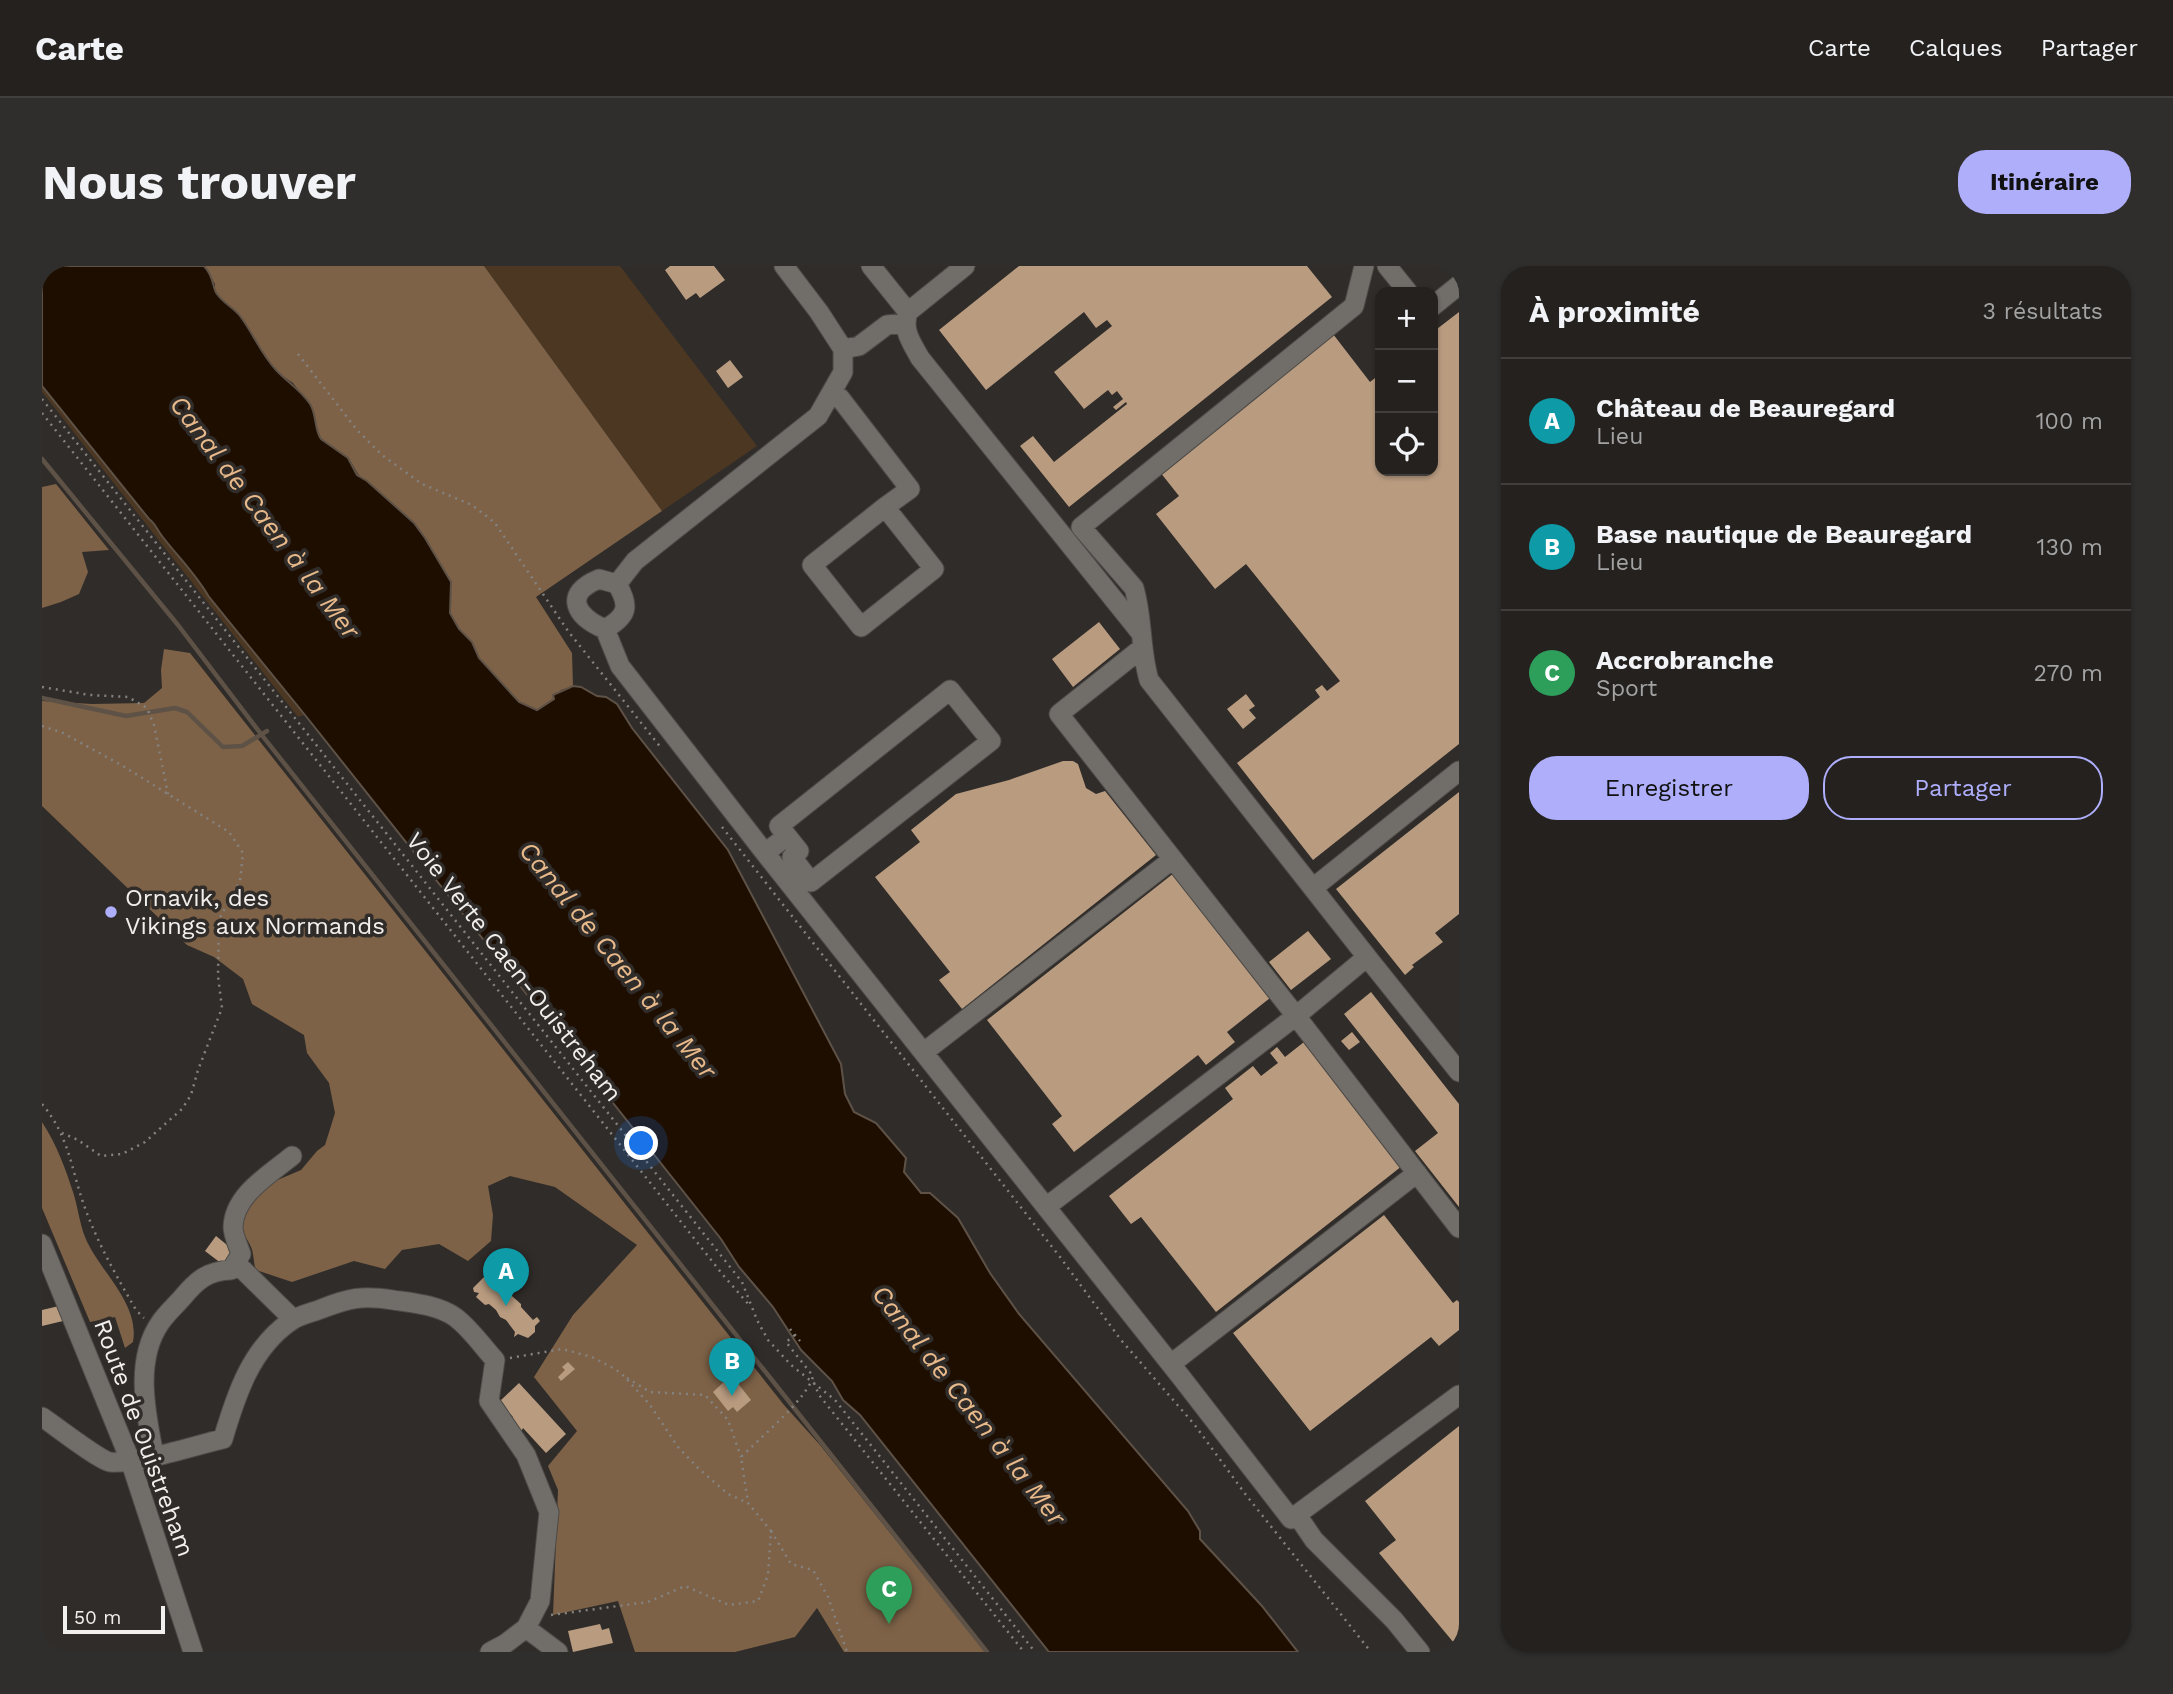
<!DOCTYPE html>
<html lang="fr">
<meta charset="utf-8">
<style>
:root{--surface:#24211f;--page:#302e2c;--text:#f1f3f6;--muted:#a3a3a4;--line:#413e3d;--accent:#aeaefb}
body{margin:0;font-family:"Work Sans",sans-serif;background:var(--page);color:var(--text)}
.controls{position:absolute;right:21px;top:21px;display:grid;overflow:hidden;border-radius:14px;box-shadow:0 2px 5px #0004}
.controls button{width:63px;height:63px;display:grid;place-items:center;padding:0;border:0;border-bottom:2px solid var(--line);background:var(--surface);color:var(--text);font:35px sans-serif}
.scale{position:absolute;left:21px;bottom:18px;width:102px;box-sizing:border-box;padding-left:7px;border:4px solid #f2f0ee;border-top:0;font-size:19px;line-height:24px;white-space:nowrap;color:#f2f0ee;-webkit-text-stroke:5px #302c29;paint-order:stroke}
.you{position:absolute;left:600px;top:878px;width:24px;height:24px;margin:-18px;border:5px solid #fff;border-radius:50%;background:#1a73e8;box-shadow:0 0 0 10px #1a73e833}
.badge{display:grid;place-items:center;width:46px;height:46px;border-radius:50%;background:var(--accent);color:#fff;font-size:23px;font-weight:700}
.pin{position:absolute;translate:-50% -58px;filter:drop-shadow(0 2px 4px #0008)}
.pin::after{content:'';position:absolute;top:37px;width:24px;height:21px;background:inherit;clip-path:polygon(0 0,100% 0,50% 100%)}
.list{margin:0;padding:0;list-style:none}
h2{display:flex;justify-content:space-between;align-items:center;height:91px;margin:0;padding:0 28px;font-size:30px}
h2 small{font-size:23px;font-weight:400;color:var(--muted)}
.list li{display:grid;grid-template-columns:46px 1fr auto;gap:21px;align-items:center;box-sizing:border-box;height:126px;padding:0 28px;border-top:2px solid var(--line)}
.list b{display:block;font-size:26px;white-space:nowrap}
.list p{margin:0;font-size:23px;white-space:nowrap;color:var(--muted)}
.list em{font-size:23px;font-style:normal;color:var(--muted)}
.actions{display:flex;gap:14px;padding:21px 28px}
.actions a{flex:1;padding:16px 0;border:2px solid var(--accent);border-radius:28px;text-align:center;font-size:24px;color:var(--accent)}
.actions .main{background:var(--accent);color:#111}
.icon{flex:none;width:38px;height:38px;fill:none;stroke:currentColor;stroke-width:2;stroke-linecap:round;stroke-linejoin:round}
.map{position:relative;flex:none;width:1417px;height:1386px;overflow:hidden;border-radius:28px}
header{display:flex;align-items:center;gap:42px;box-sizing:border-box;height:98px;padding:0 35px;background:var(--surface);border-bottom:2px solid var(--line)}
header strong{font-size:33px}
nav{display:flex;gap:38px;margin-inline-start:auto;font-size:24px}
.intro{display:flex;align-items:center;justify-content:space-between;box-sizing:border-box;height:168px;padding:0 42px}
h1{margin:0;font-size:49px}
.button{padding:18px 32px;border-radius:28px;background:var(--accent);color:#111;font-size:24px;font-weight:700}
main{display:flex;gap:42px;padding:0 42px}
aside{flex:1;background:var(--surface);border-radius:28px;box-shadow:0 2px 5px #0004}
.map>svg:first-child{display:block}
.green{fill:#4c3722}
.forest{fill:#7d6247}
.water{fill:#1e0e00;stroke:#5e5247;stroke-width:2}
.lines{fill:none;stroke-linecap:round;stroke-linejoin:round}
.stream{stroke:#5e5247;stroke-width:4.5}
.building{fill:#b99c80}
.minor-casing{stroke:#4c4a47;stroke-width:21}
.path{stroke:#85827f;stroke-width:2.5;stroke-dasharray:2 5;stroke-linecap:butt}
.minor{stroke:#716d69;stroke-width:19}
.poi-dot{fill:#aeaefb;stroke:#302c29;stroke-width:2.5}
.labels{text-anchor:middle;stroke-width:7;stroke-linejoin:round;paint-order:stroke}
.poi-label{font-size:24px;fill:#f2f0ee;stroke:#302c29;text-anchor:start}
.street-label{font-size:24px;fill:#f2f0ee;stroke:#302c29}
.water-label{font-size:26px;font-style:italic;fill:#e8b98a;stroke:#302c29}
</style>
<header>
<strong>Carte</strong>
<nav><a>Carte</a><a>Calques</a><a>Partager</a></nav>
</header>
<div class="intro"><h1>Nous trouver</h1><a class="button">Itinéraire</a></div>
<main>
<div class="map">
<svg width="1417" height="1386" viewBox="0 0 1417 1386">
<rect width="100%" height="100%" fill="#302c29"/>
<!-- green -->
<path class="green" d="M 442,0 L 578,0 L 715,180 L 620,245 Z
M 0,120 L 107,253 C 114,258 115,264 120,270 C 136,291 154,308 167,331 L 263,449 L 256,451 L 0,126 Z"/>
<!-- forest -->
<path class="forest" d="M 162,0 L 442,0 L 620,245 L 494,331 L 530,387 L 531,420 L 519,424 L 502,442 L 495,444 L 477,436 L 437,392 L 430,376 L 417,363 L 408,347 L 409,316 L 383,272 L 365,250 L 319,213 L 309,196 L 276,170 L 270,142 L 251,117 L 235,106 L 227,96 L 198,50 L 173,28 L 173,18 Z
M 14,218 L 67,284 L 40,286 L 46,306 L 37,328 L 19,336 L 0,342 L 0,221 Z
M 122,383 L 148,387 L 742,1139 L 778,1179 L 943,1386 L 802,1386 L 775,1342 L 753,1371 L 693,1386 L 593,1386 L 576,1335 L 511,1349 L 516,1224 L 506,1200 L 535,1165 L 492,1111 L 531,1049 L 595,979 L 513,921 L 468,910 L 446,920 L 451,949 L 449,975 L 426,995 L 397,978 L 360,984 L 343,1003 L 312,995 L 250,1016 L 214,1004 C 211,996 212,987 209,981 C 204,969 195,965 199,949 L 226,918 L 259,904 L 275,885 L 283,879 L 293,847 L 287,817 L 265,787 L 262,769 L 210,738 L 201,713 L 172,691 L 145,679 L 0,540 L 0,435 L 50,438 L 102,437 L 120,422 L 119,404 Z
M 0,856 C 15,879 24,904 32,929 C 36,943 38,958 43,971 C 57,1005 98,1037 91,1076 L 83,1082 L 73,1051 L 48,1056 L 0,942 Z"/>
<!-- water -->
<path class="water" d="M 0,0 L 162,0 C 173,12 170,22 175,28 C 181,37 192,42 198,50 C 211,67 219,88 234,104 C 245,116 258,123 268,138 C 275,149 272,163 279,173 L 306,192 L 315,209 L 325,215 L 372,257 L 383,272 L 409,316 L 408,347 L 417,363 L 430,376 L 437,392 L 477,436 L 495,444 L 512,433 L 511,429 L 531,420 L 539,421 L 555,430 L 564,431 L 575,438 L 590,462 L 686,584 L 799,798 L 803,828 L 812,846 L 834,857 L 864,892 L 862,906 L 879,927 L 888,927 L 916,952 L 948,1007 L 977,1048 L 1146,1245 L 1158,1265 L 1158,1273 L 1220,1340 L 1256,1386 L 1007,1386 L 818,1149 L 801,1134 L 790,1115 L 759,1084 L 731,1041 L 697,1001 L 679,973 L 263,449 L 167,331 C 154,308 136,291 120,270 C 115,264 114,258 107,253 L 0,120 Z"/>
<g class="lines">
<!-- stream -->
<path class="stream" d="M 0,193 L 136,359 L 219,468 L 945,1386
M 0,432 L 84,450 L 133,442 L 145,446 L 181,481 L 200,480 L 225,465"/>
</g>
<!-- building -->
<path class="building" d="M 628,0 L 672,0 L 683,14 L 658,32 L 654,27 L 644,34 L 623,4 Z
M 977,0 L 1265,0 L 1290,31 L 1027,241 L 978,180 L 991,170 L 1012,196 L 1085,138 L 1084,136 L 1074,144 L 1071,141 L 1081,133 L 1075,125 L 1070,129 L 1066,124 L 1042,143 L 1012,106 L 1070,60 L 1065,54 L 1054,62 L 1042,46 L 944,124 L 897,64 Z
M 1417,46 L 1417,478 L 1271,594 L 1195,497 L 1278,431 L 1273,424 L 1280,419 L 1285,425 L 1298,415 L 1204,298 L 1173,323 L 1114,248 L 1137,230 L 1118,206 L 1291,68 L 1328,116 L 1338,108 L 1338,205 L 1391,205 L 1391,66 Z
M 688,94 L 701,111 L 686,122 L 674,105 Z
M 1057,356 L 1078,383 L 1031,421 L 1010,393 Z
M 1204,428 L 1213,440 L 1207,444 L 1214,452 L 1201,463 L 1185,443 Z
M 1021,495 L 1031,495 L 1036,498 L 1044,522 L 1054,528 L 1063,525 L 1114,589 L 920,743 L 897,714 L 908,706 L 833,611 L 878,576 L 869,564 L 914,528 L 967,514 Z
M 1417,526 L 1417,648 L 1393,667 L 1401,676 L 1370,699 L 1372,701 L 1363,709 L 1294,623 Z
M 1132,607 L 1228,732 L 1185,766 L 1193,776 L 1164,799 L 1156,789 L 1032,886 L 1010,858 L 1020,850 L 945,754 Z
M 1266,665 L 1289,693 L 1249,724 L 1227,696 Z
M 1329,726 L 1417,838 L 1417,941 L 1373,885 L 1396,867 L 1302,748 Z
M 1310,766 L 1318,776 L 1307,784 L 1299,775 Z
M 1262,776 L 1360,900 L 1174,1046 L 1099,951 L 1089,958 L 1067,930 L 1191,833 L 1183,822 L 1211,800 L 1219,810 L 1236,797 L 1228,787 L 1235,781 L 1243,791 Z
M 1342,949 L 1411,1037 L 1415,1034 L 1417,1036 L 1417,1064 L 1397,1080 L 1389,1071 L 1268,1165 L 1191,1067 Z
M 174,970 L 195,987 L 184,1001 L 163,985 Z
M 446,1007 L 450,1012 L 459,1011 L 462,1015 L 462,1023 L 479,1038 L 479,1041 L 491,1054 L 495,1051 L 498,1055 L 493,1060 L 493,1066 L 486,1072 L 476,1068 L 472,1071 L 473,1066 L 464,1054 L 458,1051 L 454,1044 L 447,1038 L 443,1039 L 434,1031 L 437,1027 L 432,1026 L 431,1022 Z
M 17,1040 L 21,1055 L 0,1060 L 0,1044 Z
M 526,1096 L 533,1103 L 519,1115 L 516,1111 L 523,1104 L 520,1101 Z
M 685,1113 L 689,1118 L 694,1115 L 709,1134 L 695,1146 L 691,1141 L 686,1145 L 671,1126 Z
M 477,1117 L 524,1168 L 504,1187 L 481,1162 L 478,1168 L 469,1152 L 471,1151 L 457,1136 Z
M 1417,1160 L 1417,1383 L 1337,1287 L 1354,1274 L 1323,1235 Z
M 558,1358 L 560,1364 L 567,1362 L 571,1377 L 531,1386 L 526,1365 Z"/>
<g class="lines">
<!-- minor casing -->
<g class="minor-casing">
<path id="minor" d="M 829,0 L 866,46
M 923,0 L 866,46 C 860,64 869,76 878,92 L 1098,366
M 1322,0 L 1312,40 L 1039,261 L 1092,322 C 1101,352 1098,384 1107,414 L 1325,691
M 1345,0 L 1366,26
M 1391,40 L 1417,19
M 801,83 L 817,80 L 845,59 L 862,57
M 791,126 L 798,132 L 868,223 L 843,241
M 843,241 L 892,303 L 819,361 L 770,299 Z
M 557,313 L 575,318 C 588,340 586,350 563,363 C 534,351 520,328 557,313 Z
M 575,318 L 593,295 L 776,150 L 801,106 L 801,83 L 777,46 L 742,0
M 563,363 L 578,400 L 723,587 L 1139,1111 L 1249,1253 L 1417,1129
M 723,587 L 745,570 L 737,560 L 908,424 L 949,475 L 769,616 L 750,591 L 757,585 L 745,570
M 1271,622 L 1417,505
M 882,786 L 1131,593
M 1417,806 L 1325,691 L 1254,750 L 1417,962
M 1004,941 L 1254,750 L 1017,448 L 1100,382
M 0,978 L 88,1194 L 151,1386
M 194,997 L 251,1053
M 1129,1098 L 1375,907
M 0,1151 C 12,1159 57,1194 68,1196 C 93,1199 154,1179 181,1173 C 194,1129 209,1082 249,1055 C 257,1049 269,1047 279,1043 C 307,1032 320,1029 351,1034 C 372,1037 396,1039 413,1051 C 428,1062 441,1081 453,1094 L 447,1135 L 484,1189 L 507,1246 L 498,1335 L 484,1362 L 463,1378 L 448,1386
M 112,1189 C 104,1148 92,1095 118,1057 C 124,1048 133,1040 140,1032 C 155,1014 165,1005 189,1004 L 199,988 C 196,979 191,969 191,961 C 192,929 227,909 250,890
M 1255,1249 L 1272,1274 L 1352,1354 L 1378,1386
M 484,1362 L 516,1386"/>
</g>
<!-- path -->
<path class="path" d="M 256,88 L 315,164 L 340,189 L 380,218 L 430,239 L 453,257 L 526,365 L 620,483
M 0,133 L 700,1016 L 715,1054 L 726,1074 L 749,1099 L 793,1134 L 993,1386
M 0,147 L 681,1009 L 708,1040
M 0,421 L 48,429 L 86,431 L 105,442 L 112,459 L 126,528
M 0,460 L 21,467 L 81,500 L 187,566 L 201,587 L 198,615 L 177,653 L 176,710 L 180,742 L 156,804 L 149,829 L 140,843 L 103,876 L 80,888 L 59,890 L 36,874 L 20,867
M 680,561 L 1018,991 L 1079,1074 L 1152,1158 L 1204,1229 L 1329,1386
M 0,838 C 28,871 29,904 43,942 C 56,978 75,1011 94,1044 L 102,1052
M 748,1063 L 758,1075
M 468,1092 L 520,1083 L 550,1091 L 573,1103 L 582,1110 L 608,1139 L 636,1181 L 656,1202 L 686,1228 L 706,1237
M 585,1112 L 608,1126 L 663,1129 L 686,1154 L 699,1191
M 772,1117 L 777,1129 L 982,1386
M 729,1265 L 749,1298 L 771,1304 L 786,1331 L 805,1386
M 509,1349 L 606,1336 L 643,1320 L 687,1339 L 716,1335 L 726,1309 L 729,1265 L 706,1237 L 699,1191 C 716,1174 767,1131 771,1110 L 744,1076 L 753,1069"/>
<!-- minor -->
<use href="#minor" class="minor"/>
</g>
<!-- markers -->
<circle class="poi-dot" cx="69" cy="646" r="7"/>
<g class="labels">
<!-- poi labels -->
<g class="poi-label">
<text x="83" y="640">Ornavik, des<tspan x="83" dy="28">Vikings aux Normands</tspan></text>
</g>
<!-- street labels -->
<g class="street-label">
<text transform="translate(472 701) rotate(52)" y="8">Voie Verte Caen-Ouistreham</text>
<text transform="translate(102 1172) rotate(70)" y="8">Route de Ouistreham</text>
</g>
<!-- water labels -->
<g class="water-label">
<text transform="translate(223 251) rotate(53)" y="9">Canal de Caen à la Mer</text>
<text transform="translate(576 694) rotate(51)" y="9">Canal de Caen à la Mer</text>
<text transform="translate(927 1139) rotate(52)" y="9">Canal de Caen à la Mer</text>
</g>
</g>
</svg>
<div class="controls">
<button>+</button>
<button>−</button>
<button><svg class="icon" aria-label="locate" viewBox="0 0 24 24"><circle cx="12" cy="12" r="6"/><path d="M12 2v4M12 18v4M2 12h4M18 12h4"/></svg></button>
</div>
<div class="scale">50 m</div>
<div class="you"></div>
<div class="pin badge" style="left:464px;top:1040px;background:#0f9aa8">A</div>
<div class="pin badge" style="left:690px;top:1130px;background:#0f9aa8">B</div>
<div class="pin badge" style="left:847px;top:1358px;background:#2e9e5b">C</div>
</div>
<aside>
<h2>À proximité<small>3 résultats</small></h2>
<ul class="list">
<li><span class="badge" style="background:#0f9aa8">A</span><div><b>Château de Beauregard</b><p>Lieu</p></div><em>100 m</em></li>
<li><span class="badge" style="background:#0f9aa8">B</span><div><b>Base nautique de Beauregard</b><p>Lieu</p></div><em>130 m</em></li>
<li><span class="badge" style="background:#2e9e5b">C</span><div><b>Accrobranche</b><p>Sport</p></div><em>270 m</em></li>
</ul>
<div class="actions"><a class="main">Enregistrer</a><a>Partager</a></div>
</aside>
</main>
